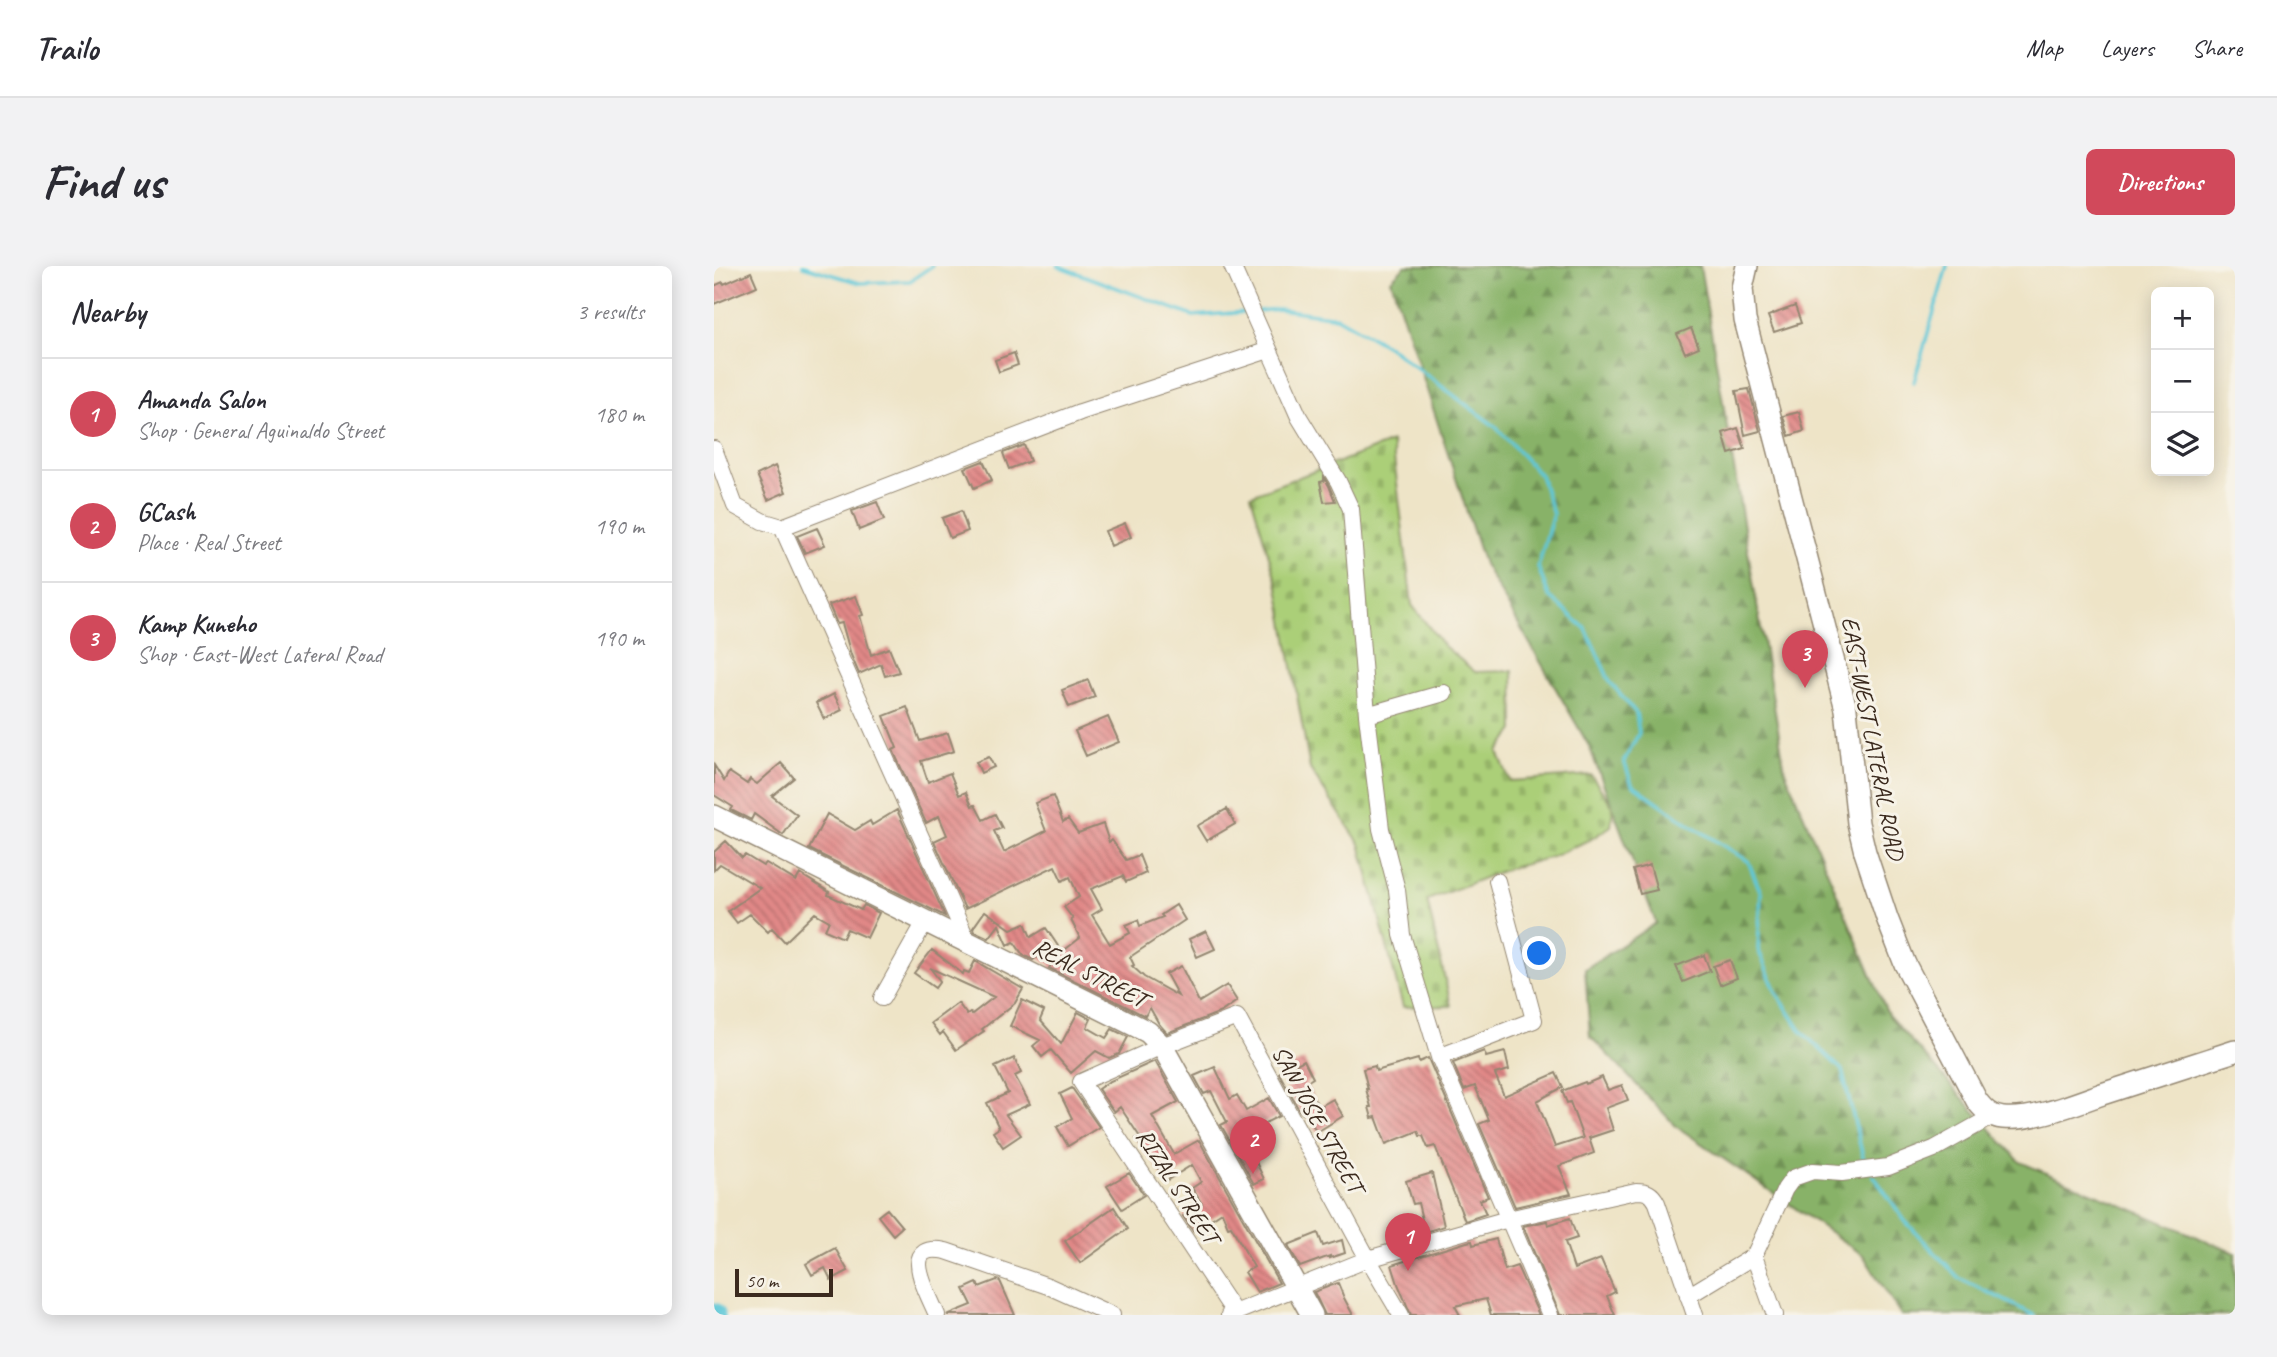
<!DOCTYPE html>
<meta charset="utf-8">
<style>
:root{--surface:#fff;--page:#f2f2f3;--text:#2b2b33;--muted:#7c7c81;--line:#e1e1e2;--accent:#d1495b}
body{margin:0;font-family:Caveat,sans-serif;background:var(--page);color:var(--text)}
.controls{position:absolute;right:21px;top:21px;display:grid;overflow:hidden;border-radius:10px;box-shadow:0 4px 18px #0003}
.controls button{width:63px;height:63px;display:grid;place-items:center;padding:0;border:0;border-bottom:2px solid var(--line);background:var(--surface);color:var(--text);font:35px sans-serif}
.scale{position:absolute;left:21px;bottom:18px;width:98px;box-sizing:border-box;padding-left:7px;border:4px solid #3b2a1e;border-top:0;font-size:19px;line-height:24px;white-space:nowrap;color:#3b2a1e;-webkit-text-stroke:5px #f7f3e8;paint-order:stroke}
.you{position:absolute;left:826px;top:688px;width:24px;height:24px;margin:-18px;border:5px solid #fff;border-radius:50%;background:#1a73e8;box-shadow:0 0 0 10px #1a73e833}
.badge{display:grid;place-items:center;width:46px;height:46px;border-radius:50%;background:var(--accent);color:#fff;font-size:23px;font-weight:700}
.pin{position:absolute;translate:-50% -58px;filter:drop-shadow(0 2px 4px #0008)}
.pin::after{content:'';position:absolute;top:37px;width:24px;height:21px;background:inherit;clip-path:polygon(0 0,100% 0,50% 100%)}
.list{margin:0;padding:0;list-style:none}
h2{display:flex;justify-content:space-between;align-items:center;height:91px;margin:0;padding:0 28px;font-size:30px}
h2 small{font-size:23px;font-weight:400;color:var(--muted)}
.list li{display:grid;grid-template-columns:46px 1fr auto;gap:21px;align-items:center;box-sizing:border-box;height:112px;padding:0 28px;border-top:2px solid var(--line)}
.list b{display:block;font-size:26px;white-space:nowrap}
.list p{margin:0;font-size:23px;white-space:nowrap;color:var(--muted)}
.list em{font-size:23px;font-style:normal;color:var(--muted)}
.icon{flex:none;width:38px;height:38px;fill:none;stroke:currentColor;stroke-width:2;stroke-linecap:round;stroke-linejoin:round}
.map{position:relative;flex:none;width:1521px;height:1049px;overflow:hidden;border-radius:10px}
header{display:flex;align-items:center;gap:42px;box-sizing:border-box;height:98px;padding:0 35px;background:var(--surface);border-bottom:2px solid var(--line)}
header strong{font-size:33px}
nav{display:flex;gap:38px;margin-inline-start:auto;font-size:24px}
.intro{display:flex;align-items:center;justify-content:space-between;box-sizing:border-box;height:168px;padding:0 42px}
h1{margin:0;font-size:49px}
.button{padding:18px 32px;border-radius:10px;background:var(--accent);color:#fff;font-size:24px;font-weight:700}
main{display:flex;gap:42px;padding:0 42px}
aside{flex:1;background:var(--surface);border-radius:10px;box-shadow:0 4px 18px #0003}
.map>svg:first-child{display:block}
.forest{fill:url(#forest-firs);stroke:#626e43;stroke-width:2}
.cemetery{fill:url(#cemetery-stones);stroke:#737c4b;stroke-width:2}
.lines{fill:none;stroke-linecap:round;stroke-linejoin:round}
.stream{stroke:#5ec8d8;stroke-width:3.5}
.river{stroke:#5ec8d8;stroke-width:23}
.building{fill:url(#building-back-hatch)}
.minor-casing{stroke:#948772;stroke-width:18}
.major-casing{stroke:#948772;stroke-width:24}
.minor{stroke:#fff;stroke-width:16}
.major{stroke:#fff;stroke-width:21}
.labels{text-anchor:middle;stroke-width:6;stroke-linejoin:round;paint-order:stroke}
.street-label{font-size:24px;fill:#3b2a1e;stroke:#f7f3e8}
</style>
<header>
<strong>Trailo</strong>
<nav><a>Map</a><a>Layers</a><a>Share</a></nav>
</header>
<div class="intro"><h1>Find us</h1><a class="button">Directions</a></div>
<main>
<aside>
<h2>Nearby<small>3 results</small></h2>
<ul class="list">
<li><span class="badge">1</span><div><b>Amanda Salon</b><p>Shop · General Aguinaldo Street</p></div><em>180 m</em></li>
<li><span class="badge">2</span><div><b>GCash</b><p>Place · Real Street</p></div><em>190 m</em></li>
<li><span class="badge">3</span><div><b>Kamp Kuneho</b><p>Shop · East-West Lateral Road</p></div><em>190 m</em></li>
</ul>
</aside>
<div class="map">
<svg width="1521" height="1049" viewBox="0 0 1521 1049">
<defs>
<pattern id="forest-firs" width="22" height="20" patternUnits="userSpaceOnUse" patternTransform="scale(1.75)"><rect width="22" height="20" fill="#88b268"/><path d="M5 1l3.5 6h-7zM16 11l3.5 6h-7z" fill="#709155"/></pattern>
<pattern id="cemetery-stones" width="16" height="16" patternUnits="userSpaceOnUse" patternTransform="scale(1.75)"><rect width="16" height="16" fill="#abcf78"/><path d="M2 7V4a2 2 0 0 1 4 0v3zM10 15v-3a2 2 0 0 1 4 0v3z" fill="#94b267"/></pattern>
<pattern id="building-back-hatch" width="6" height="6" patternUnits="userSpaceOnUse" patternTransform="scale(1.75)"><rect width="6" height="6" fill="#e18887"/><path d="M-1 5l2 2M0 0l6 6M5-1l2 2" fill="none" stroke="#b86f6e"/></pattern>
</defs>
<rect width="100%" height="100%" fill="#f7f3e8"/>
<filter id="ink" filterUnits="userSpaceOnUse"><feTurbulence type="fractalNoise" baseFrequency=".0143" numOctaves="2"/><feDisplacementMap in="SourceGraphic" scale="14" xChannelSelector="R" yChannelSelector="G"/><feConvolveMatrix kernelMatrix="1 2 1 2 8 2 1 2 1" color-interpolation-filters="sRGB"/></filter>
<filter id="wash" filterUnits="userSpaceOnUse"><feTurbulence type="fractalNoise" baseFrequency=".00686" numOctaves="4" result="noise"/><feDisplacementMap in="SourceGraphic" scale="28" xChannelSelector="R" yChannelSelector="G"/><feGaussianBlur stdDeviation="1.57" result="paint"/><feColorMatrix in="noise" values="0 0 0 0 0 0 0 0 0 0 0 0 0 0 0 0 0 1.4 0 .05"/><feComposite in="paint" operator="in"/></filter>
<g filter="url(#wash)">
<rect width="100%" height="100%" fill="#eee4c7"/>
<!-- forest -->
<path class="forest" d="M 691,0 L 986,0 L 1071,505 L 1174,749 L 1306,896 L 1521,987 L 1521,1049 L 1187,1049 L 1149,989 L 962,860 L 876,770 L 871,703 L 942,657 L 875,480 L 770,298 L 677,14 Z"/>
<!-- cemetery -->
<path class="cemetery" d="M 678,176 L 698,339 L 729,379 L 761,406 L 799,405 L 800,464 L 784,486 L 796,515 L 877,509 L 899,541 L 897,560 L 877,573 L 838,591 L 793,603 L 713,634 L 737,740 L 689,741 L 646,578 L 596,503 L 564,321 L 537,229 Z"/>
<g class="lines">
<!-- stream -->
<path class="stream" d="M 89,0 L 146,17 L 196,15 L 218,0
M 344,0 L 479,50 L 533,46
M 544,45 L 565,43 L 623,51 L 675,81 L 782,161 L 826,209 L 839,248 L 824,301 L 835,330 L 872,363 L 896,416 L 922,447 L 925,467 L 910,495 L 918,518 L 978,560 L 1034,595 L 1047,627 L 1044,683 L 1062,726 L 1088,766 L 1128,804 L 1149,891 L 1153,900
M 1200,116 L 1233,0
M 1159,909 L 1191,955 L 1245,1012 L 1320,1049"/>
<!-- river -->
<path class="river" d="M 0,1048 L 0,1049"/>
</g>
<g id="blocks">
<!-- building -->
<path class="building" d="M 37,6 L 43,20 L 0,38 L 0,20 L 9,16 L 10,18 Z
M 1081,40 L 1087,57 L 1060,66 L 1054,50 Z
M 977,62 L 985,81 L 971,87 L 963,68 Z
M 300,87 L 304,99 L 285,106 L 281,94 Z
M 1035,123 L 1046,165 L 1031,169 L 1022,125 Z
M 1085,146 L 1090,165 L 1075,170 L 1069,150 Z
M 1024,162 L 1031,183 L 1015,188 L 1009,167 Z
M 310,179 L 316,195 L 295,203 L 289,187 Z
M 269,195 L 278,214 L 260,222 L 251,202 Z
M 61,200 L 72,226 L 54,234 L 43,209 Z
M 610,211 L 615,220 L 621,235 L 610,236 L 606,216 L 610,215 Z
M 163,236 L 170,254 L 145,264 L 138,245 Z
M 247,245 L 254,265 L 236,272 L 228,252 Z
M 411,257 L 417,271 L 397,280 L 391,265 Z
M 103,262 L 111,279 L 91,287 L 83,270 Z
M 142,330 L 149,349 L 146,350 L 157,389 L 175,382 L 185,406 L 171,410 L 167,398 L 145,408 L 137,389 L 128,357 L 123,358 L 115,339 Z
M 374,414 L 381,431 L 355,441 L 348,424 Z
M 120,428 L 128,444 L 110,453 L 102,437 Z
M 193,441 L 206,475 L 234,467 L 240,485 L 207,495 L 214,516 L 236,507 L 245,529 L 252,526 L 258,540 L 261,539 L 269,554 L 281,548 L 288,562 L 280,565 L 290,586 L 332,565 L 321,537 L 339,530 L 349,556 L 354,553 L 364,567 L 389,558 L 395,576 L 398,574 L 412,594 L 425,589 L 432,607 L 412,616 L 409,610 L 377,623 L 388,643 L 378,649 L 396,678 L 416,667 L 412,659 L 424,654 L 426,660 L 449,651 L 447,649 L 462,639 L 471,654 L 416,691 L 420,699 L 418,700 L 430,711 L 464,730 L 452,708 L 467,700 L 485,736 L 513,719 L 523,735 L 507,746 L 453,767 L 445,758 L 436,742 L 431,750 L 335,702 L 337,699 L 323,691 L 319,694 L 309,689 L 300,676 L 294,679 L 285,659 L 275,672 L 260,665 L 259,662 L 271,645 L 297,663 L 311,657 L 317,671 L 332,662 L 348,686 L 366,672 L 357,654 L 359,653 L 350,641 L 365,631 L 356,611 L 348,615 L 341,600 L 251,643 L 220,575 L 233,569 L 225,550 L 212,557 L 179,484 L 183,482 L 170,450 Z
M 394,451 L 405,476 L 372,490 L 361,465 Z
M 275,491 L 280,501 L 267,507 L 262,496 Z
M 67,497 L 80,512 L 58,530 L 83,549 L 69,569 L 40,548 L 37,554 L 17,544 L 19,541 L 0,529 L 0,499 L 10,515 L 15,506 L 33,518 L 36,513 L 43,518 Z
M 513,543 L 521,558 L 492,575 L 483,560 Z
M 183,544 L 231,650 L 95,583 L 113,548 L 141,564 L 156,555 L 158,559 Z
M 12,575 L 28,592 L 31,589 L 49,600 L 52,597 L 82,615 L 86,608 L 115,626 L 114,629 L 147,644 L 150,639 L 165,647 L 153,672 L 133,663 L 129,672 L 111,664 L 115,655 L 101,647 L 71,676 L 58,662 L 54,666 L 36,648 L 23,657 L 14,645 L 46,622 L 6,598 L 0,604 L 0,586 Z
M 936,599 L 943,624 L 926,628 L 919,604 Z
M 492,665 L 501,683 L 483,691 L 475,673 Z
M 218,684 L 249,708 L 250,705 L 255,707 L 261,695 L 309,723 L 301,737 L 268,763 L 270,765 L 242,784 L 229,766 L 226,769 L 217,757 L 244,737 L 253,749 L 256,747 L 258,748 L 280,731 L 216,702 L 226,715 L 221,722 L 200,707 Z
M 990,689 L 996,705 L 969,716 L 962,700 Z
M 1016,694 L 1023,712 L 1006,719 L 999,700 Z
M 308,734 L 330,745 L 326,754 L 347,778 L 364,746 L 377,753 L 373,761 L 392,772 L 398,763 L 414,771 L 405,788 L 395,792 L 382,785 L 357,807 L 337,784 L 328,791 L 319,780 L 326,774 L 296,760 Z
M 770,785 L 772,791 L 791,786 L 795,804 L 781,808 L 790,830 L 842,807 L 849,821 L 823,835 L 841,881 L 869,872 L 856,836 L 853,837 L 848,825 L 871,816 L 872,818 L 888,811 L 894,824 L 908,819 L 914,834 L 892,842 L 899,864 L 875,872 L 880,887 L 845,900 L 857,928 L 801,941 L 765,858 L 775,854 L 761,820 L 750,824 L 739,797 Z
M 300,792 L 307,807 L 301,810 L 316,838 L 292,849 L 307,869 L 289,881 L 279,866 L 285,862 L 273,837 L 294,827 L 281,801 Z
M 714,792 L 774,931 L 766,934 L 772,948 L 751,955 L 721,880 L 714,882 L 709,870 L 706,870 L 704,865 L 672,878 L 662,851 L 658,852 L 655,841 L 657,841 L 652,823 L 654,823 L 649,803 L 661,800 L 662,805 L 704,793 L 705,796 Z
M 590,794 L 599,812 L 591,817 L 605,841 L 619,833 L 629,850 L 603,866 L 591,847 L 589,848 L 585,844 L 565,807 Z
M 441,795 L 464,836 L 438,850 L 460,888 L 485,874 L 565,1017 L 543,1026 L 531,1006 L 540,1001 L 517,960 L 514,961 L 508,946 L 479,965 L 469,950 L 488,938 L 478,922 L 487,916 L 478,899 L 452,915 L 433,886 L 431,887 L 422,873 L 426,871 L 406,841 L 400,846 L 384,823 L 394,816 Z
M 501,801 L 516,833 L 523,829 L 532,845 L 555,832 L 565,850 L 543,861 L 553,882 L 539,890 L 550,913 L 540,918 L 507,859 L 513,856 L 497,825 L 490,828 L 480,810 Z
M 358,822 L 385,861 L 354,880 L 343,861 L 358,852 L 346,828 Z
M 415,907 L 430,929 L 408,943 L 393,920 Z
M 718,907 L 730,960 L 711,966 L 704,937 L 699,938 L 692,915 Z
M 400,941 L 414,963 L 366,997 L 351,975 Z
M 173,943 L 188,961 L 179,969 L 164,950 Z
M 856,952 L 863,972 L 851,976 L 860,1003 L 887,993 L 901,1026 L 893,1030 L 901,1049 L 846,1049 L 809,960 L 833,955 L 834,959 Z
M 604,967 L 609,980 L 628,974 L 631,987 L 616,992 L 616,990 L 586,1001 L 574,979 Z
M 782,973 L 791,1004 L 803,1000 L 825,1049 L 777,1049 L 772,1033 L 741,1040 L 746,1049 L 697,1049 L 684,1018 L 678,999 L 753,976 L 758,975 L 759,979 Z
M 121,982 L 134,1005 L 117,1014 L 111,1002 L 98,1009 L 92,998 Z
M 283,1014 L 286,1015 L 301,1049 L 233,1049 L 258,1039 L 250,1023 L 263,1017 L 265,1021 Z
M 624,1017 L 630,1032 L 639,1049 L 611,1049 L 600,1026 Z"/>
</g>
</g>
<g filter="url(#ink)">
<use href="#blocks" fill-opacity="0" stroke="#948772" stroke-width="2"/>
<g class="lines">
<!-- minor casing -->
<g class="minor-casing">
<path id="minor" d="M 518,0 L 585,151 L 624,215 L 637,243 L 653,449 L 667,563 L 683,624 L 688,669 L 725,791 L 836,1049
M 0,183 L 21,240 L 48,255 L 68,261 L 366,146 L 555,84
M 68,261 L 253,674
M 653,449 L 730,427
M 168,732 L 212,654
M 725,791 L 820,754 L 783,615
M 1040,990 L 1061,1049
M 974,1030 L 1040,990 L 1071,923 L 1079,912 L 1099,905 L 1128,907 L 1174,901 L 1220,883 L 1279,850
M 223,1049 C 214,1027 183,975 232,985 L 334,1020 L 398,1049
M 515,1049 L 654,993 L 794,953 L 922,925 C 933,925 938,927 943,937 L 981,1049
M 522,1049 L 367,816 L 448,780 L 523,751 L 654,993 L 687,1049"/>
</g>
<!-- major casing -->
<g class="major-casing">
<path id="major" d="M 1033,0 L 1028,22 L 1031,54 L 1132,443 L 1144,557 L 1151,586 L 1173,652 L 1191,698 L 1263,835 C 1270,844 1277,851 1289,852 C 1318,855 1360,838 1388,828 C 1432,814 1477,799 1521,785
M 0,550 L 434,766 L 448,780 L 598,1049"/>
</g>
<!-- minor -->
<use href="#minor" class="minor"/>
<!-- major -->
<use href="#major" class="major"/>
</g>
</g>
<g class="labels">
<!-- street labels -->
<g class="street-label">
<text transform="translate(1159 472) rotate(79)" y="8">EAST-WEST LATERAL ROAD</text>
<text transform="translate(376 707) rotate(27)" y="8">REAL STREET</text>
<text transform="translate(604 853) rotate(61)" y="8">SAN JOSE STREET</text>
<text transform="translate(464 920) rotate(57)" y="8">RIZAL STREET</text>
</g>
</g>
</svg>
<div class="controls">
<button>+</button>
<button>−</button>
<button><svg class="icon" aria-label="layers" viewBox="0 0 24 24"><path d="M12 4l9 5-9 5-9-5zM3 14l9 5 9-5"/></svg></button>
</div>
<div class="scale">50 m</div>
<div class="you"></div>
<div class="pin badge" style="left:694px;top:1005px">1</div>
<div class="pin badge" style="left:539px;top:908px">2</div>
<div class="pin badge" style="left:1091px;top:422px">3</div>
</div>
</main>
